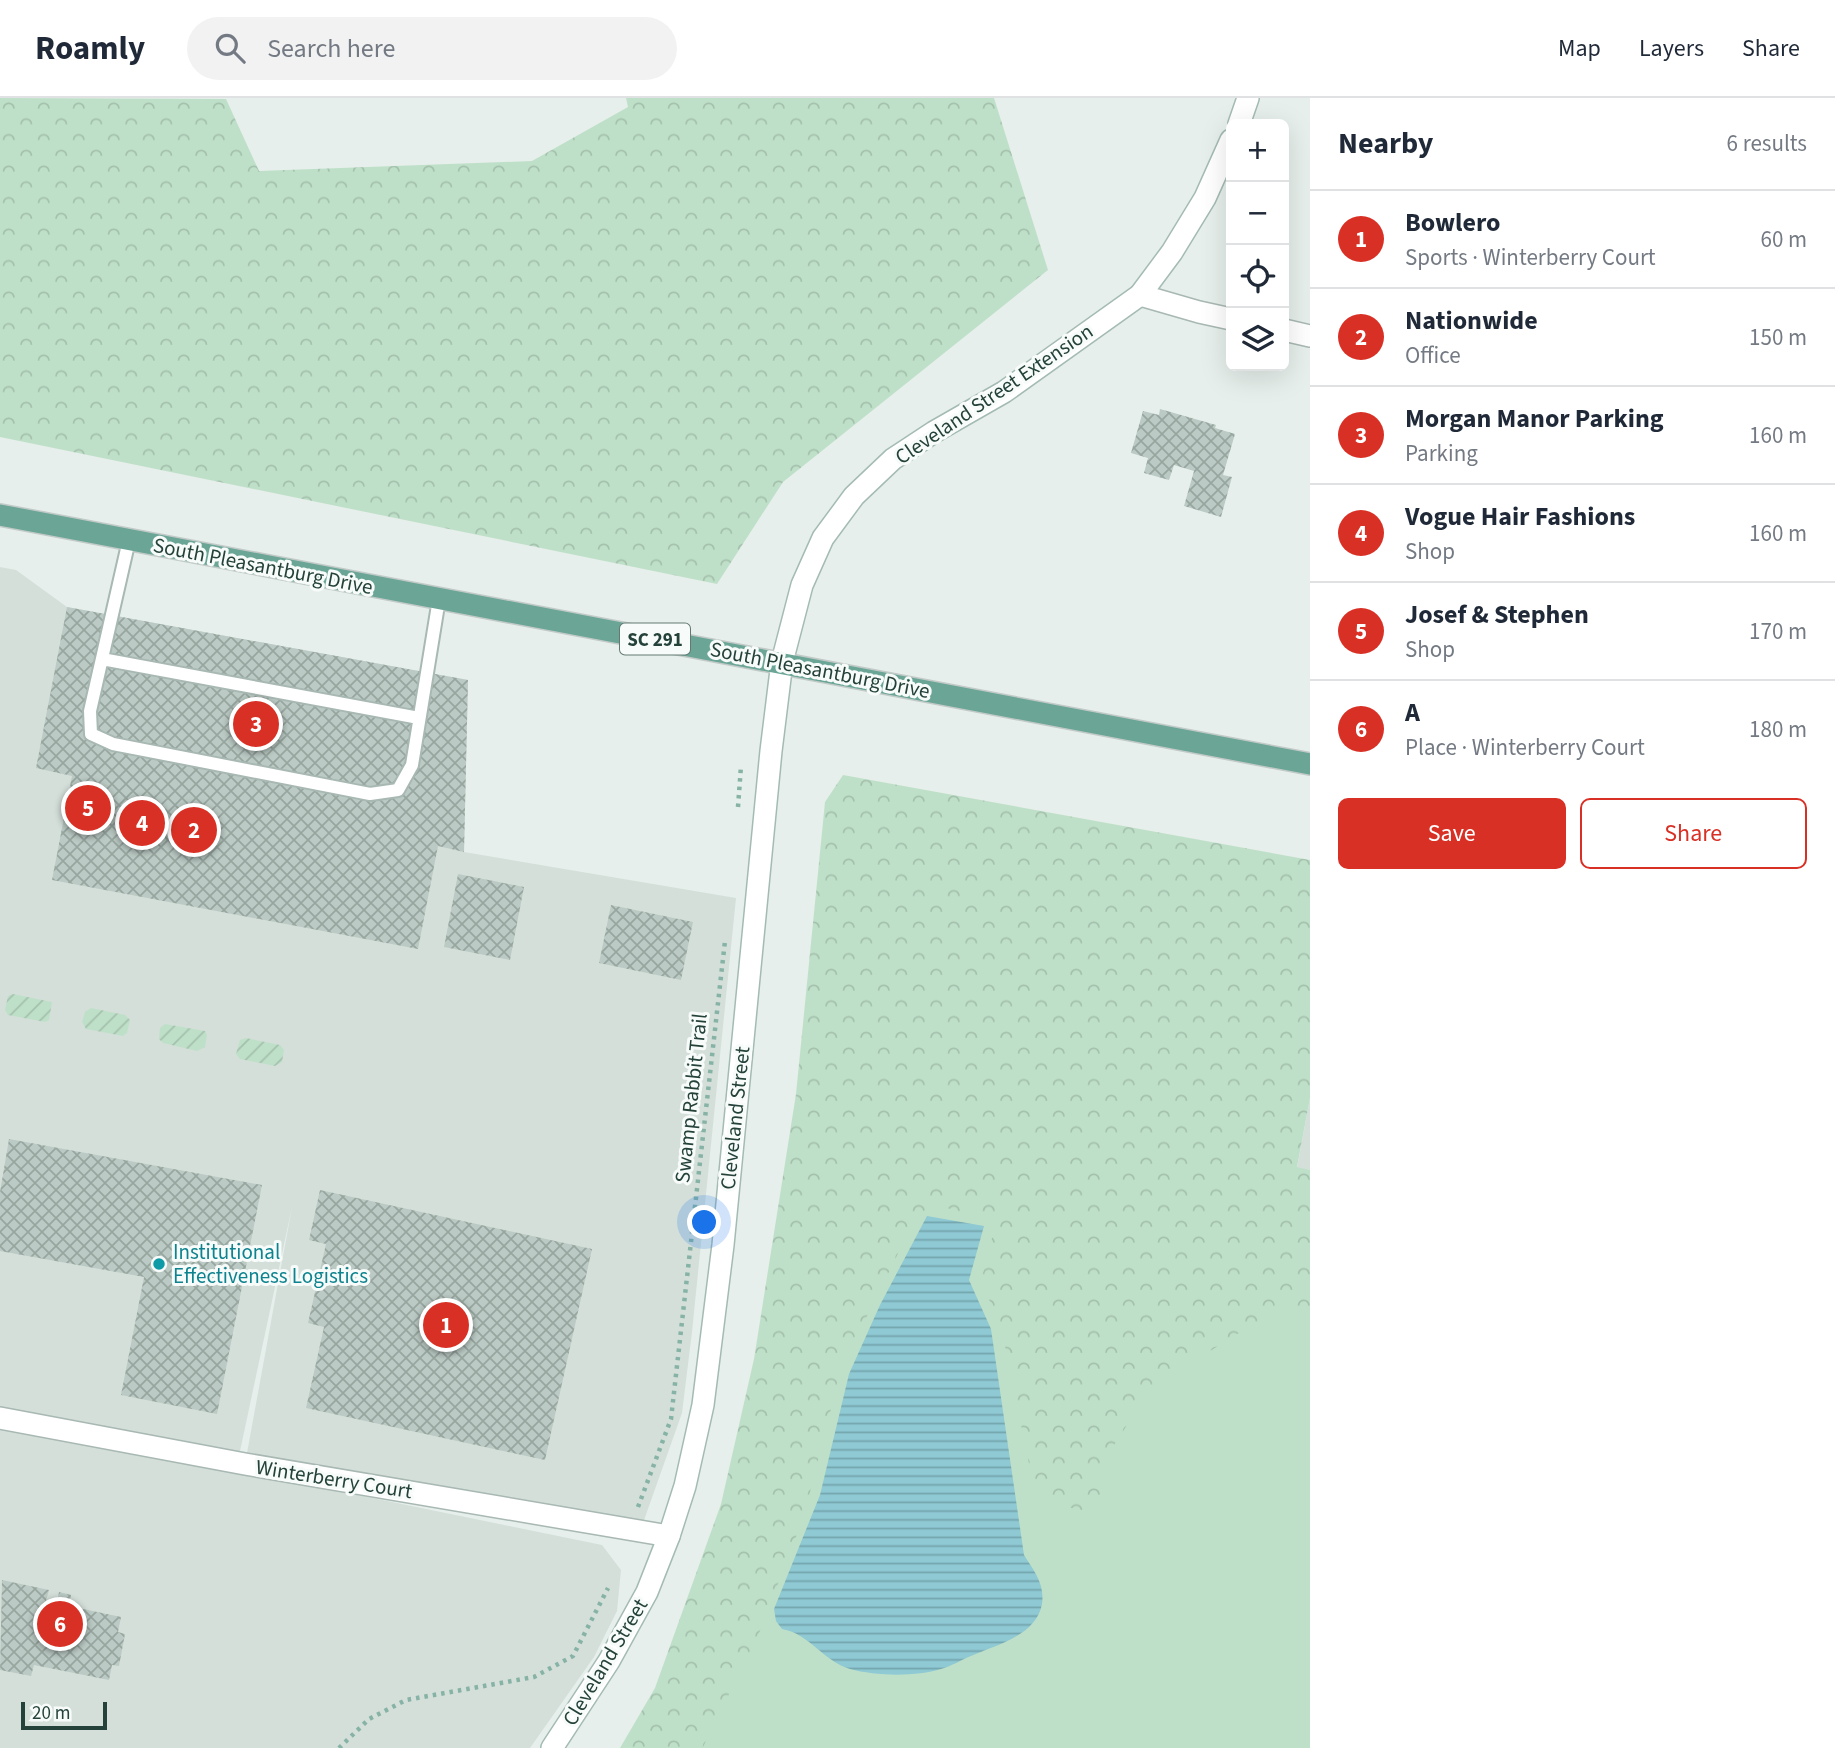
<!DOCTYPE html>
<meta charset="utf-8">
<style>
:root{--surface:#fff;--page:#f2f2f3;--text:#1f2937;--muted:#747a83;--line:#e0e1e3;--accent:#d93025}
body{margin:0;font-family:"Source Sans 3",sans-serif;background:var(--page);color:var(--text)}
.controls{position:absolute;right:21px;top:21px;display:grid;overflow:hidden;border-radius:10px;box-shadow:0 7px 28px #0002}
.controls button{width:63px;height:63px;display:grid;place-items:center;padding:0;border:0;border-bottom:2px solid var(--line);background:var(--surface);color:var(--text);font:35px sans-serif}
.scale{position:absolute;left:21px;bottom:18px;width:86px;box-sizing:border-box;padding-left:7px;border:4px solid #24423a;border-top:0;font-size:19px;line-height:24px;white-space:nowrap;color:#24423a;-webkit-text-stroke:5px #f7fbf9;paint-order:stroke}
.you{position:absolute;left:705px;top:1125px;width:24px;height:24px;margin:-18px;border:5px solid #fff;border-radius:50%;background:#1a73e8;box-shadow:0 0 0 10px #1a73e833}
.badge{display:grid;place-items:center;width:46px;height:46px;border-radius:50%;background:var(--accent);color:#fff;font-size:23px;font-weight:700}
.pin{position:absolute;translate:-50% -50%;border:4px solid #fff;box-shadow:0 2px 7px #0006}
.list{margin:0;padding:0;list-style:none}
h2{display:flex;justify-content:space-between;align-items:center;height:91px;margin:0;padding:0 28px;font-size:30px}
h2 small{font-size:23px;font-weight:400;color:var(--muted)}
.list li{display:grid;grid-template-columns:46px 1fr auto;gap:21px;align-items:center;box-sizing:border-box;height:98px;padding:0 28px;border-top:2px solid var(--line)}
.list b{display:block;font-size:26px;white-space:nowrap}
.list p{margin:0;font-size:23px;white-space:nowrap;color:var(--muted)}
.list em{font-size:23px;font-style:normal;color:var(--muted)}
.actions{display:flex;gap:14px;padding:21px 28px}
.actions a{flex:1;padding:16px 0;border:2px solid var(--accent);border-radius:10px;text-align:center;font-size:24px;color:var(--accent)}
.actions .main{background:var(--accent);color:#fff}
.icon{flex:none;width:38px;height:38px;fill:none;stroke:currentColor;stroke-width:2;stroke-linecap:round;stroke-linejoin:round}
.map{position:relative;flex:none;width:1310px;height:1650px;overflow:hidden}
header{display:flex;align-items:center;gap:42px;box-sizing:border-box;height:98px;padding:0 35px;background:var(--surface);border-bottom:2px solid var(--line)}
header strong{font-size:33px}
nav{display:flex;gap:38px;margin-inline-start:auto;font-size:24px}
.search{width:490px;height:63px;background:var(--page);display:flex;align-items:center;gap:18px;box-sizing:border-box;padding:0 24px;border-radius:38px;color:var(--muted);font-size:26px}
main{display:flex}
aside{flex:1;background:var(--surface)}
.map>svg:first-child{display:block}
.built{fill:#d4dfda}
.grass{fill:#bfe0c8}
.forest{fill:url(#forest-crowns)}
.garden{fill:url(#garden-furrows)}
.water{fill:url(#water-rules)}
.building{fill:url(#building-cross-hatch)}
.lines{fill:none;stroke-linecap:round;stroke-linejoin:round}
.lane-casing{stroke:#a8b8b2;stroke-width:16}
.street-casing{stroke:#a8b8b2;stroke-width:24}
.secondary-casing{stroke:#a4bbb3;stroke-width:24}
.primary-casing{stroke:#c2cac8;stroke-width:24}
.path{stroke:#86b3a5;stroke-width:4.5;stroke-dasharray:3.5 5;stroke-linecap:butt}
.lane{stroke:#fff;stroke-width:12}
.street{stroke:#fff;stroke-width:21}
.secondary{stroke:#fff;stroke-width:21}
.primary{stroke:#6aa596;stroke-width:21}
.culture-dot{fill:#0f9aa8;stroke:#f7fbf9;stroke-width:2.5}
.labels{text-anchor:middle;stroke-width:6;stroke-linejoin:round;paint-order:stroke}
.shield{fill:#f7fbf9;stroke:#637a73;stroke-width:2}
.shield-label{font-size:19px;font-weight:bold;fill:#24423a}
.street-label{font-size:21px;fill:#24423a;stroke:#f7fbf9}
.culture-label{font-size:21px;fill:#0d838f;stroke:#f7fbf9;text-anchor:start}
</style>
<header>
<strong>Roamly</strong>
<div class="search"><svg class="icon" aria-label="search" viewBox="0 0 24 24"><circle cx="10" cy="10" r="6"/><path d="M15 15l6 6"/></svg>Search here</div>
<nav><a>Map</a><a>Layers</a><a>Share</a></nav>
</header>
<main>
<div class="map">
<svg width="1310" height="1650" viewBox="0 0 1310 1650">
<defs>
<pattern id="forest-crowns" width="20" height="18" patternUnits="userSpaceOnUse" patternTransform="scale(1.75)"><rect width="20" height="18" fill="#bfe0c8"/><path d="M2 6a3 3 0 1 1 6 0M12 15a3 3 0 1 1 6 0" fill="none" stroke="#a4c1ad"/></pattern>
<pattern id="garden-furrows" width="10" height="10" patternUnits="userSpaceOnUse" patternTransform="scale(1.75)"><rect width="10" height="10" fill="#bfe0c8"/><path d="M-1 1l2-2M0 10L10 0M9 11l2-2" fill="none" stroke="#a4c1ad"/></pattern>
<pattern id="water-rules" width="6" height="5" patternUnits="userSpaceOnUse" patternTransform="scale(1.75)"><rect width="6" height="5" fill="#8ec9d4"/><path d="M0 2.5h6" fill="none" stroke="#74a5ad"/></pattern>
<pattern id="building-cross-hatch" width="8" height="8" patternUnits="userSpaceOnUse" patternTransform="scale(1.75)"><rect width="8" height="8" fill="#bbcac4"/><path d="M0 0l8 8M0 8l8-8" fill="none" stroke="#98a6a0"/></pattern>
</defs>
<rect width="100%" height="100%" fill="#e6efeb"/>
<!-- built -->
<path class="built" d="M 0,469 L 16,472 L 67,509 L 468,582 L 464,754 L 736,800 L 692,1234 L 682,1315 L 643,1425 L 245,1366 L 292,1109 L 236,1372 L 602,1447 L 621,1472 L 617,1513 L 594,1559 L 530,1650 L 0,1650 Z
M 1310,1000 L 1310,1072 L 1297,1070 Z"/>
<!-- grass -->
<path class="grass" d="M 802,1059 L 1310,1164 L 1310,1650 L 631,1650 L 672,1580 L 749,1348 Z"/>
<!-- forest -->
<path class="forest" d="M 0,0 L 226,1 L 259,73 L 532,63 L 628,9 L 626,0 L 994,0 L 1048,172 L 783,384 L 717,486 L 0,339 Z
M 843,677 L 1310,762 L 1310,1000 L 1297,1069 L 1310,1072 L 1310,1209 L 1277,1211 L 1151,1290 L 1107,1358 L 1103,1398 L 1087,1413 L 1056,1407 L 1034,1390 L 1001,1229 L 981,1183 L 996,1124 L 933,1106 L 916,1119 L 841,1271 L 804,1418 L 760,1533 L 703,1649 L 620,1650 L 655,1590 L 721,1406 L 754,1261 L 796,996 L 825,704 Z"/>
<!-- garden -->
<path class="garden" d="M 13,896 L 52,904 L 49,922 L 45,924 L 8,917 L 5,912 L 8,898 Z
M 91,910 L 125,917 L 130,922 L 127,935 L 123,938 L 86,931 L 82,924 L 85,914 Z
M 165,926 L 205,933 L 207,937 L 205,949 L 197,953 L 163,945 L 159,941 L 160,930 Z
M 246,940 L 280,947 L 284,952 L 282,964 L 275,968 L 240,961 L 236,956 L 240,942 Z"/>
<!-- water -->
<path class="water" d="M 927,1118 L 984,1128 L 969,1182 L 991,1231 L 1024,1457 C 1034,1473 1045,1486 1042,1506 C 1036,1538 996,1547 971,1558 C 961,1562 952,1568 941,1571 C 916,1579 875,1578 850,1571 C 823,1563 810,1536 782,1531 L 776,1523 L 774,1511 L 820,1397 L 849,1276 L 880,1207 Z"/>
<!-- building -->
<path class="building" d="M 1160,311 L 1216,327 L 1215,330 L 1235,336 L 1223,377 L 1232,379 L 1221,419 L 1184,408 L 1194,373 L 1174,367 L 1169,382 L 1144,375 L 1148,360 L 1131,355 L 1143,313 L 1159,317 Z
M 67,509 L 468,582 L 464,754 L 438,748 L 418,851 L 52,782 L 72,678 L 36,670 Z
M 458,776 L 524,789 L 510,862 L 444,849 Z
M 611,807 L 693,824 L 681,882 L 599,865 Z
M 9,1041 L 262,1087 L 217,1316 L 121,1297 L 144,1179 L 0,1153 L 0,1094 Z
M 320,1092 L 592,1151 L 545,1362 L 306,1310 L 324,1229 L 308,1225 L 326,1146 L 309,1142 Z
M 2,1482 L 49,1492 L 46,1503 L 57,1505 L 59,1494 L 71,1497 L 69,1508 L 121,1519 L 118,1534 L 125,1536 L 119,1568 L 112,1567 L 109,1582 L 34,1567 L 31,1578 L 0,1572 Z"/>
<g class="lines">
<!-- lane casing -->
<g class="lane-casing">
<path id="lane" d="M 129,442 L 90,613 L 91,636 L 113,646 L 370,696 L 398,692 L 412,667 L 439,501
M 102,561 L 419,620"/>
</g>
<!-- street casing -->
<g class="street-casing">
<path id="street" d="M 1140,197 L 1199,214 L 1231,221
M 1284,232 L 1310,238
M 0,1320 L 245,1366 L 669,1438"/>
</g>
<!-- secondary casing -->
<g class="secondary-casing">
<path id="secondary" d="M 1239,26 L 1248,0
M 552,1650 L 609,1563 L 647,1494 L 669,1438 L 685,1388 L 703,1307 L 723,1147 L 771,653 L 782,564 L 802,487 L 823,440 L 854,398 L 893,361 L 934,334 L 1004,294 L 1140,197 L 1172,154 L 1205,100 L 1231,42"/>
</g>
<!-- primary casing -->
<g class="primary-casing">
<path id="primary" d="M 0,417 L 1310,666"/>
</g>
<!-- path -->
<path class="path" d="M 738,709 L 741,668
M 638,1409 L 671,1321 L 725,843
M 339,1650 L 369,1621 L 406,1602 L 534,1579 L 573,1558 L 608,1490"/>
<!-- lane -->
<use href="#lane" class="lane"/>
<!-- street -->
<use href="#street" class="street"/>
<!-- secondary -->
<use href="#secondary" class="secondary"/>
<!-- primary -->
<use href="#primary" class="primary"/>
</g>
<!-- markers -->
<circle class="culture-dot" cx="159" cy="1166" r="7"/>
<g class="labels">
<!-- shield labels -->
<rect class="shield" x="620" y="525.5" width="70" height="31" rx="5"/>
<g class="shield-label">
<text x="655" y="548">SC 291</text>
</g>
<!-- street labels -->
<g class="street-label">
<text transform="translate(994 296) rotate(-34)" y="7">Cleveland Street Extension</text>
<text transform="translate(263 468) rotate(11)" y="7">South Pleasantburg Drive</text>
<text transform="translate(820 572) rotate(11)" y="7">South Pleasantburg Drive</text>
<text transform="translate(691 1000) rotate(-84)" y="7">Swamp Rabbit Trail</text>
<text transform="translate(735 1020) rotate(-84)" y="7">Cleveland Street</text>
<text transform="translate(334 1381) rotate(9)" y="7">Winterberry Court</text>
<text transform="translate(605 1564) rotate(-59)" y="7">Cleveland Street</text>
</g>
<!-- culture labels -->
<g class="culture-label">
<text x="173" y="1161">Institutional<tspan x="173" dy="24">Effectiveness Logistics</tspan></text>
</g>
</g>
</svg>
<div class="controls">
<button>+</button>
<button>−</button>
<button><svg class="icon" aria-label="locate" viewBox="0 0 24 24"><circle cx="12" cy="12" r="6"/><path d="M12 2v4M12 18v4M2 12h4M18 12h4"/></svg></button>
<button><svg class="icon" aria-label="layers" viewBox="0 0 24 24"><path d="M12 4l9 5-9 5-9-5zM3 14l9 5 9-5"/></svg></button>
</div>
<div class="scale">20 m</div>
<div class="you"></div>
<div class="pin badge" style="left:446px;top:1227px">1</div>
<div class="pin badge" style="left:194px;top:732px">2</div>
<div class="pin badge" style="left:256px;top:626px">3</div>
<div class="pin badge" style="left:142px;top:725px">4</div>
<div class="pin badge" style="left:88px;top:710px">5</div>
<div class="pin badge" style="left:60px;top:1526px">6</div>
</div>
<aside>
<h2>Nearby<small>6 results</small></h2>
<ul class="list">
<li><span class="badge">1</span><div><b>Bowlero</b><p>Sports · Winterberry Court</p></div><em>60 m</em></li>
<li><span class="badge">2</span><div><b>Nationwide</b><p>Office</p></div><em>150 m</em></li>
<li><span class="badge">3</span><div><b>Morgan Manor Parking</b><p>Parking</p></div><em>160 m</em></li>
<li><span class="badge">4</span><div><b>Vogue Hair Fashions</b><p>Shop</p></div><em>160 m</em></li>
<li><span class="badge">5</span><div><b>Josef &amp; Stephen</b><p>Shop</p></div><em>170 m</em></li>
<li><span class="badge">6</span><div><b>A</b><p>Place · Winterberry Court</p></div><em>180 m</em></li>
</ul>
<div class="actions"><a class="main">Save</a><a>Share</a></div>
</aside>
</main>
